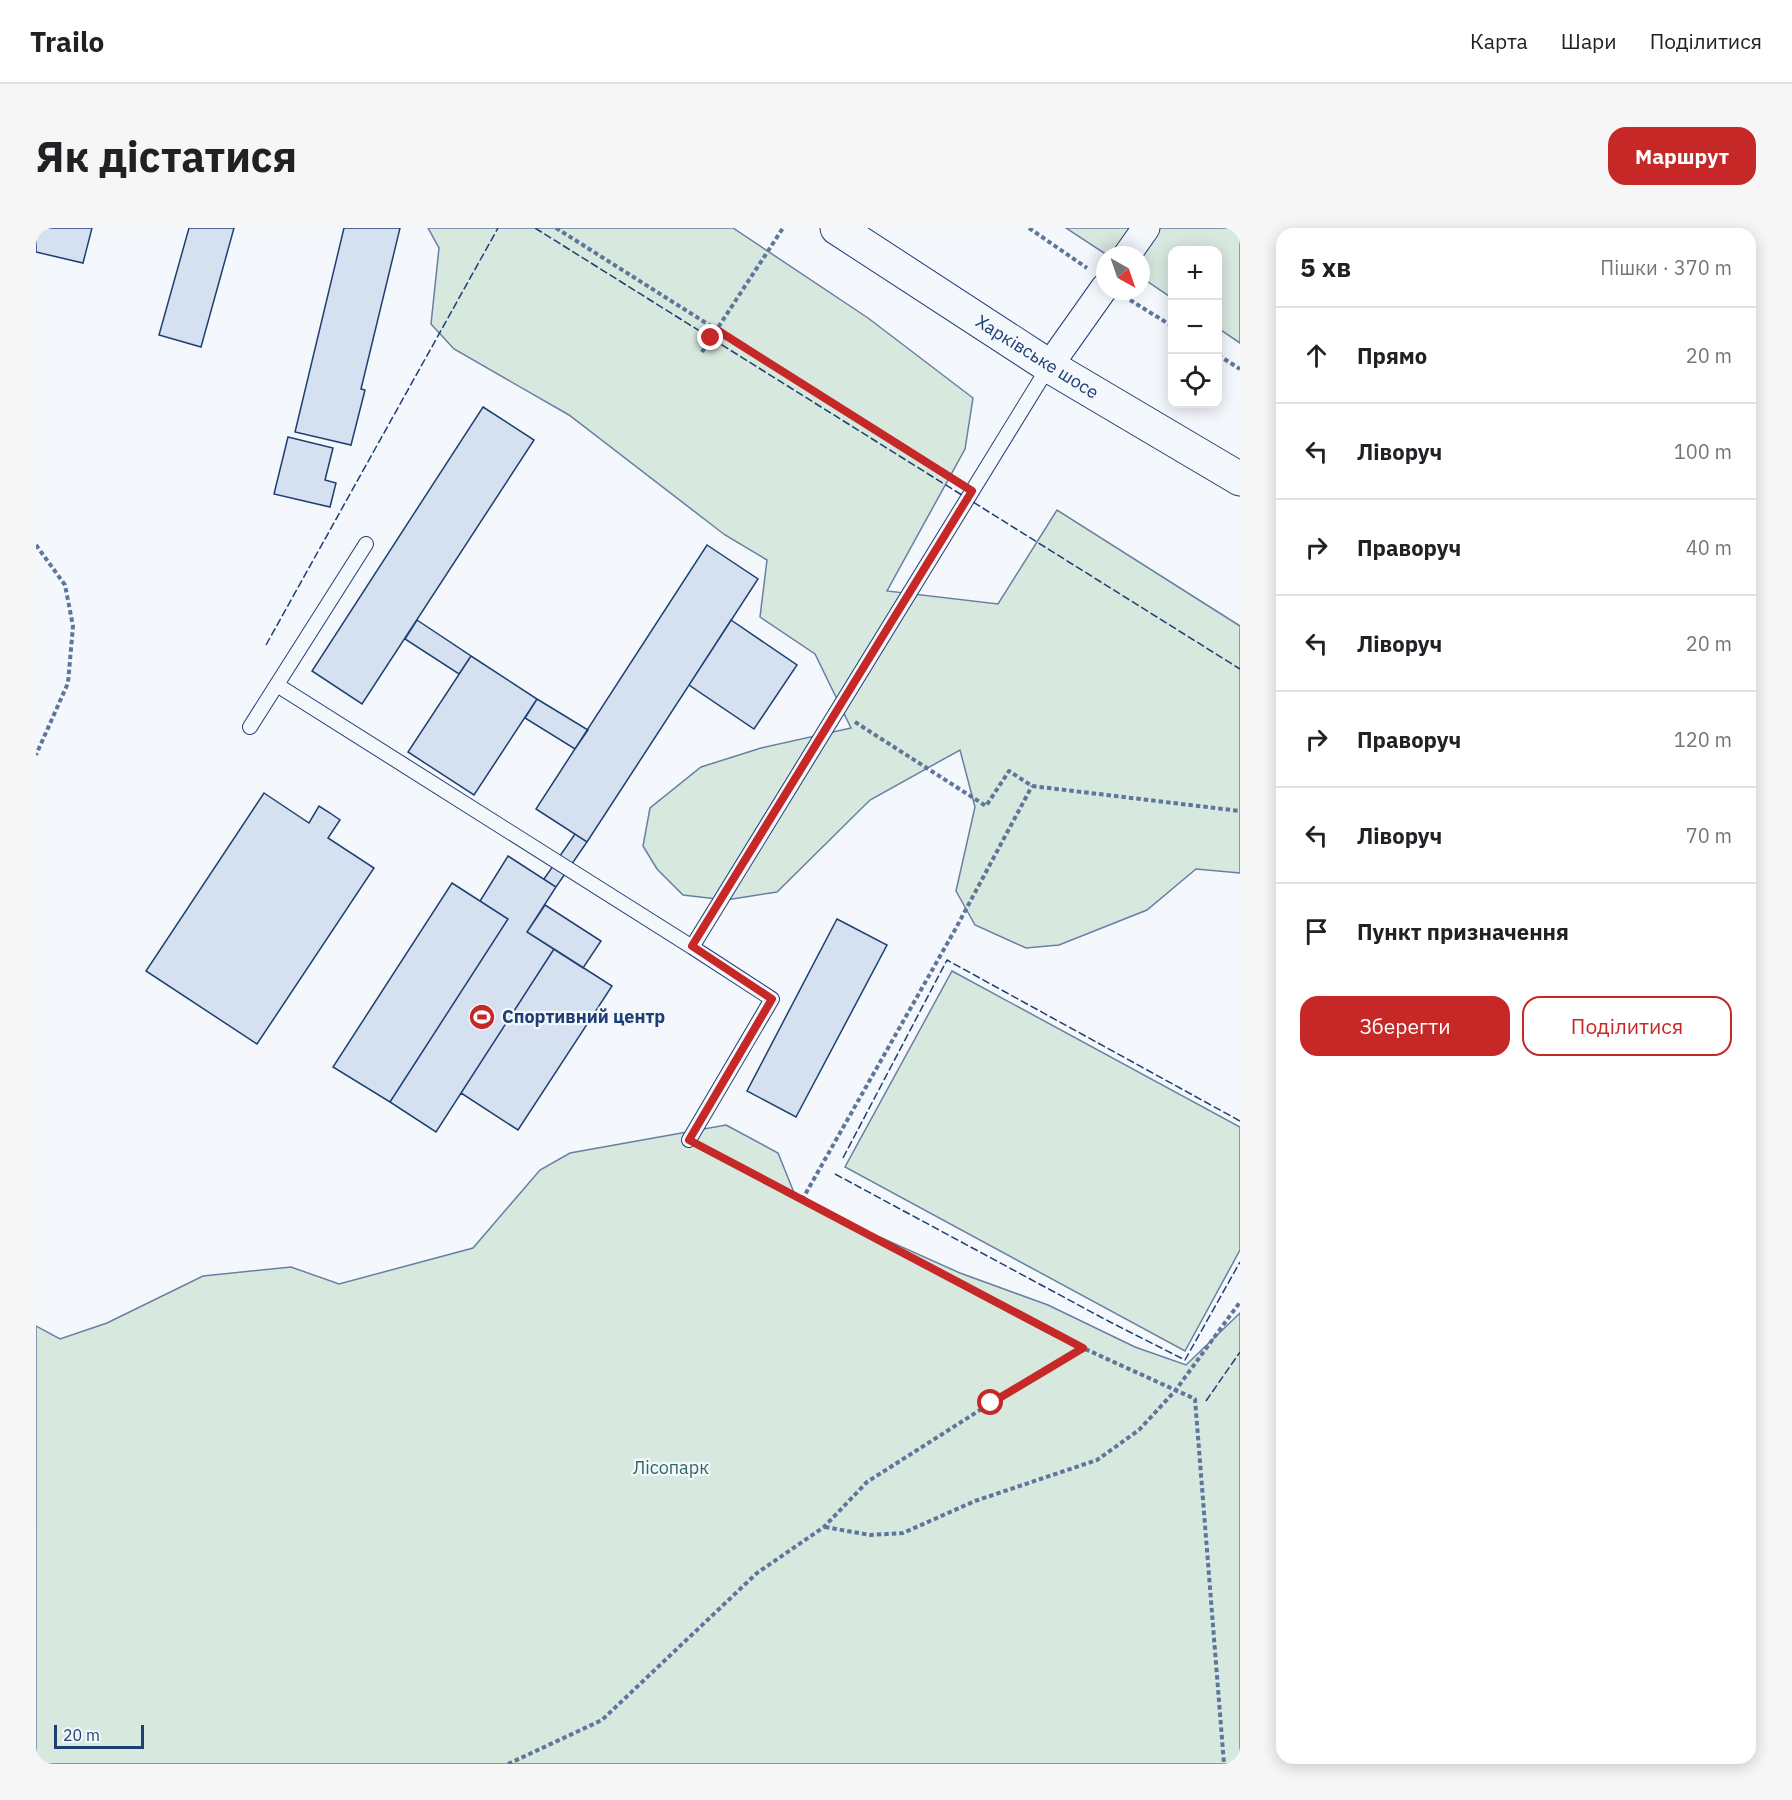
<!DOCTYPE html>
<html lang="uk">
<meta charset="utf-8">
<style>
:root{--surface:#fff;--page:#f6f6f6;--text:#202124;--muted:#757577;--line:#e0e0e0;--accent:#c62828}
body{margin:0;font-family:"IBM Plex Sans",sans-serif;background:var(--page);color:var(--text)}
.controls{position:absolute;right:18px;top:18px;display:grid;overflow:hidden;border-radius:12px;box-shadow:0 3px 15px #0003}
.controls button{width:54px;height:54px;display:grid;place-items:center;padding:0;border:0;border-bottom:2px solid var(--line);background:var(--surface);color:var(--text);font:30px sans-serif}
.compass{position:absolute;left:1060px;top:18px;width:54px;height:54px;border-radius:50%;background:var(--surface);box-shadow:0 3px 15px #0003;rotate:140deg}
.scale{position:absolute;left:18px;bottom:15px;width:90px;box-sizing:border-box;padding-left:6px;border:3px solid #1d3f73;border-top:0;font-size:16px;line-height:21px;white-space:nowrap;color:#1d3f73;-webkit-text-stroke:4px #f4f7fb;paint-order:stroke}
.stop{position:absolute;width:18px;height:18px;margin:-14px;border:4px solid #c62828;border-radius:50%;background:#fff}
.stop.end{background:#c62828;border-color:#fff;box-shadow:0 2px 6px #0008}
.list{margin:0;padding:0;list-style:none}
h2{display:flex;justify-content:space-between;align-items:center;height:78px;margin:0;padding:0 24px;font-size:26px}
h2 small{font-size:20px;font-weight:400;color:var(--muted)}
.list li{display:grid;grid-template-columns:39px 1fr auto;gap:18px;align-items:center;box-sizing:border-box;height:96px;padding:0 24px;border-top:2px solid var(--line)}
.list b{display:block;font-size:22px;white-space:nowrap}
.list em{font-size:20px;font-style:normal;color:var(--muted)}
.actions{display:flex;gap:12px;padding:18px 24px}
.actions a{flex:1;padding:14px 0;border:2px solid var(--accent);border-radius:18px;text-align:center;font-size:21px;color:var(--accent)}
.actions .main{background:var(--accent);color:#fff}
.icon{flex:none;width:33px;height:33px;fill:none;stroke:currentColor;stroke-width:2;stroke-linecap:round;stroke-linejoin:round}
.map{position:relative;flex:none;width:1204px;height:1536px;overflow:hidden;border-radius:18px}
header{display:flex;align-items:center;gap:36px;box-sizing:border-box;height:84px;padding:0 30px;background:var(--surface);border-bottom:2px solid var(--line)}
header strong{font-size:28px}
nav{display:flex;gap:33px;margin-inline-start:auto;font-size:21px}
.intro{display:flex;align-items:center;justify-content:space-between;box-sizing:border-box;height:144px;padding:0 36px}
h1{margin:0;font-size:42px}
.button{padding:15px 27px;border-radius:18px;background:var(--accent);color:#fff;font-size:21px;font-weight:700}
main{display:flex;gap:36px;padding:0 36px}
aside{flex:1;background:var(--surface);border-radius:18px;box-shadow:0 3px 15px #0003}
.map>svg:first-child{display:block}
.green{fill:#d7e8df;stroke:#687fa3;stroke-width:1.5}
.building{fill:#d5e0f0;stroke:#1d3f73;stroke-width:1.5}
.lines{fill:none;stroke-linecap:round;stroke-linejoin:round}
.service-casing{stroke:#1d3f73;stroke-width:16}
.minor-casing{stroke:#1d3f73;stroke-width:29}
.primary-casing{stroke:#1d3f73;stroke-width:35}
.path{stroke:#5e769c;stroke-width:4;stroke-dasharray:4.5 3;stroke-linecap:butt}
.service{stroke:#f4f7fb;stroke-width:14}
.minor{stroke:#f4f7fb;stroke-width:27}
.primary{stroke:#f4f7fb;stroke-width:33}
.fence{stroke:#1d3f73;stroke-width:1.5;stroke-dasharray:8 3;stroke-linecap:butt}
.route{stroke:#c62828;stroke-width:8}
.labels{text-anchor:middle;stroke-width:4.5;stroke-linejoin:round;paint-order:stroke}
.street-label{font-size:18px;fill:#1d3f73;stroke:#f4f7fb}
.poi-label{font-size:18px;font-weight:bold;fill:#1d3f73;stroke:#f4f7fb;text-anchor:start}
.park-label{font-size:18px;fill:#2c6c60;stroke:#f4f7fb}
</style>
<header>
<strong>Trailo</strong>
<nav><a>Карта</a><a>Шари</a><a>Поділитися</a></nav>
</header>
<div class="intro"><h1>Як дістатися</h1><a class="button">Маршрут</a></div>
<main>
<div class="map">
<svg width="1204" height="1536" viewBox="0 0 1204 1536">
<rect width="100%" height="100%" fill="#f4f7fb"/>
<!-- green -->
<path class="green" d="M 392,0 L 697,0 L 832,90 L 937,170 L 929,221 L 851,363 L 962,376 L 1021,282 L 1204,398 L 1204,645 L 1160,641 L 1111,682 L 1023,717 L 990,720 L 939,697 L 920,663 L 939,579 L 924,522 L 834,572 L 741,664 L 690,672 L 647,667 L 621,641 L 607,618 L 614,580 L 665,539 L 725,520 L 815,500 L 779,426 L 724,389 L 731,332 L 689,307 L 533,187 L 418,121 L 395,96 L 403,20 Z
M 1030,0 L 1204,0 L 1204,115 L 1182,100 L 1182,22 L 1136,22 L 1136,70 L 1105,49 L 1105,27 L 1071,27 Z
M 916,743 L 1204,899 L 1204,1022 L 1149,1123 L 809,939 Z
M 690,897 L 742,925 L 761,972 L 924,1045 L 1012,1077 L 1099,1119 L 1150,1137 L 1204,1085 L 1204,1536 L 0,1536 L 0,1098 L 24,1111 L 71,1095 L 167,1048 L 255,1039 L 303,1056 L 437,1020 L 504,942 L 534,925 Z"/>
<!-- building -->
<path class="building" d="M 0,0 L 56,0 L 47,35 L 0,24 Z
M 153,0 L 198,0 L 165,119 L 123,107 Z
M 308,0 L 364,0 L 325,161 L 329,162 L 315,217 L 259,204 Z
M 447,179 L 498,212 L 326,476 L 276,443 Z
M 252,209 L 297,220 L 289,252 L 300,255 L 294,279 L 238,266 Z
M 671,317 L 722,351 L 551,614 L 500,581 Z
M 381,392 L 435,428 L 423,446 L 369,411 Z
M 695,392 L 761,437 L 718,501 L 653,457 Z
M 435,428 L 501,471 L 438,567 L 372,524 Z
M 501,471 L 552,502 L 539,521 L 489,490 Z
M 228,565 L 273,595 L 283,578 L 294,585 L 304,592 L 292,610 L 338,640 L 221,816 L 110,743 Z
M 539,606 L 551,614 L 520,659 L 508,651 Z
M 472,628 L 520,659 L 491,704 L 518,721 L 400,904 L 354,874 L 472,691 L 444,673 Z
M 416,655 L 472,691 L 354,874 L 297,839 Z
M 509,677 L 565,713 L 547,740 L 491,704 Z
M 801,691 L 851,717 L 760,889 L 711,863 Z
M 518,721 L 576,758 L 482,902 L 425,865 Z"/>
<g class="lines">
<!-- service casing -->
<g class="service-casing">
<path id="service" d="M 241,457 L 656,719
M 214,499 L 330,316
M 653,912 L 736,771 L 656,719 L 1013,138"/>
</g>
<!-- minor casing -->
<g class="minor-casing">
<path id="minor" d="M 1091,27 L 1110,0
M 1013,138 L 1069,59"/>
</g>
<!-- primary casing -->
<g class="primary-casing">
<path id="primary" d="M 801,0 L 1013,138 L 1204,251"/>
</g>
<!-- path -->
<path class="path" d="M 520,0 L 918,252
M 993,0 L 1051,40
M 1094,72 L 1136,98
M 666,124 L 747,0
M 1182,127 L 1204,141
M 0,317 L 29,357 L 37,398 L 32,455 L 0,527
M 819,494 L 950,578 L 973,543 L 996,558 L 1204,583
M 671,922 L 1047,1120 L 1159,1171 L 1188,1536
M 766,972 L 920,700 L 996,558
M 789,1299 L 834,1307 L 867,1305 L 939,1273 L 1061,1232 L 1103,1202 L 1139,1163 L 1204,1074
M 472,1536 L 566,1492 L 721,1345 L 788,1299 L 831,1254 L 955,1175 L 1047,1120"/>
<!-- service -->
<use href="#service" class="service"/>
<!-- minor -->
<use href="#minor" class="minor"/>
<!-- primary -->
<use href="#primary" class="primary"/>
<!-- fence -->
<path class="fence" d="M 499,0 L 1204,441
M 230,417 L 462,0
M 807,930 L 911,732 L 1204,893
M 799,946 L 1074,1094 L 1149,1132 L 1204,1034
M 1170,1173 L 1204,1124"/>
</g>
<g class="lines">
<!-- route -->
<path class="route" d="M 675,110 L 681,102 L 936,263 L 656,718 L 736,771 L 653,912 L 1047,1120 L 955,1175"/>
</g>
<!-- icons -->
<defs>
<g id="stadium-disc" transform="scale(1.35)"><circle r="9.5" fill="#c62828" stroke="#f4f7fb"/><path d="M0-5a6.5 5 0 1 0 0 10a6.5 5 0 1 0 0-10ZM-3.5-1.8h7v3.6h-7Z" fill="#fff"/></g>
</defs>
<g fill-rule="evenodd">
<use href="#stadium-disc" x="446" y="789"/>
</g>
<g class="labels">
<!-- street labels -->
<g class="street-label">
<text transform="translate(1001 129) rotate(32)" y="6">Харківське шосе</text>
</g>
<!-- poi labels -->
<g class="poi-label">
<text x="466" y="795">Спортивний центр</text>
</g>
<!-- park labels -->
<g class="park-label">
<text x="635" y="1246">Лісопарк</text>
</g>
</g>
</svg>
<div class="controls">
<button>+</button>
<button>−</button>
<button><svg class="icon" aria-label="locate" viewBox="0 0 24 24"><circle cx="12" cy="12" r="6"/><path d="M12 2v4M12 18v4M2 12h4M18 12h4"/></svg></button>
</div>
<svg class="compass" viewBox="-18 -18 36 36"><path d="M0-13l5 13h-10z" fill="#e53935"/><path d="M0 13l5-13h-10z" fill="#757577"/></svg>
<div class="scale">20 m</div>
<div class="stop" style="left:955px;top:1175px"></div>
<div class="stop end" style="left:675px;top:110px"></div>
</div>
<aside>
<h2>5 хв<small>Пішки · 370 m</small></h2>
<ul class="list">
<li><svg class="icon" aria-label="ahead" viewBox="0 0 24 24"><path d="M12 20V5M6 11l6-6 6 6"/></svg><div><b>Прямо</b></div><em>20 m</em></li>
<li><svg class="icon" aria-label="left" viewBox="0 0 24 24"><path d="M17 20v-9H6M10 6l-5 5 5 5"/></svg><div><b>Ліворуч</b></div><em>100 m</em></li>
<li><svg class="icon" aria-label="right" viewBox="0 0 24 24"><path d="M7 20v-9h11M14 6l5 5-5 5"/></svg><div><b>Праворуч</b></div><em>40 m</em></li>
<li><svg class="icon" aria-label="left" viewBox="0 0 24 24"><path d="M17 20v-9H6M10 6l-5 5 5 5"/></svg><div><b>Ліворуч</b></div><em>20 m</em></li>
<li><svg class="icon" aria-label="right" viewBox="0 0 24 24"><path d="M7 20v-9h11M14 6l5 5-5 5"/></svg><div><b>Праворуч</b></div><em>120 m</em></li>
<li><svg class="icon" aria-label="left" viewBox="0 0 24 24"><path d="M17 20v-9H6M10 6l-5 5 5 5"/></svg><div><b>Ліворуч</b></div><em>70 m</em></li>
<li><svg class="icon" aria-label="arrive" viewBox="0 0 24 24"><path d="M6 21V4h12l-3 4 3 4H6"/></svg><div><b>Пункт призначення</b></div></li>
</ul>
<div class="actions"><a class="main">Зберегти</a><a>Поділитися</a></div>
</aside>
</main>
